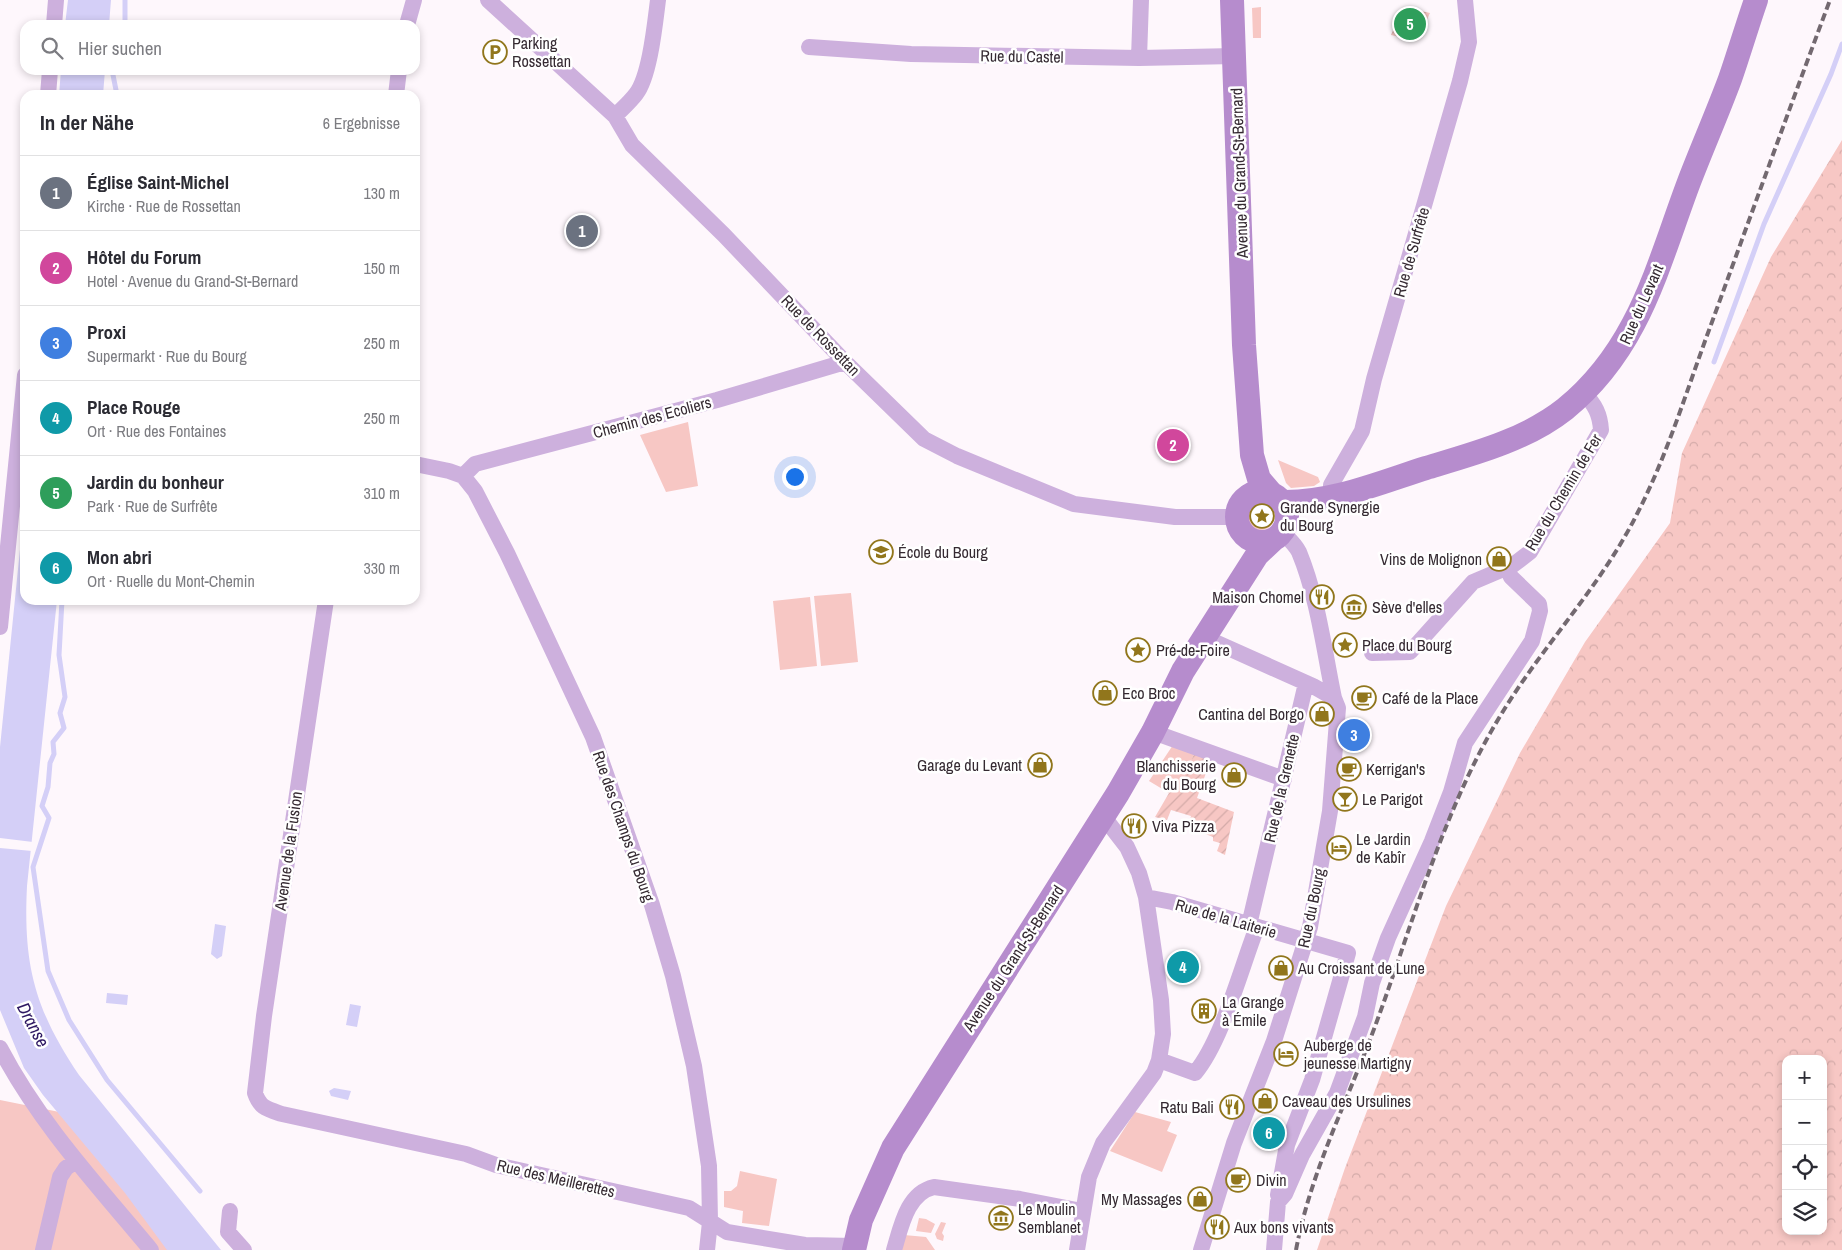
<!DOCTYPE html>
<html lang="de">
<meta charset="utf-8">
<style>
:root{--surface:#fff;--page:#f7f7f7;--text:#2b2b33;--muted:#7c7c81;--line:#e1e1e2;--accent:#91761c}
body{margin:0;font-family:"Archivo Narrow",sans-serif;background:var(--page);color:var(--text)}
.controls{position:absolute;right:15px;bottom:15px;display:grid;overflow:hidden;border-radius:10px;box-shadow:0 2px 8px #0003}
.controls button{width:45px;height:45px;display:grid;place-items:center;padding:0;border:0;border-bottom:1px solid var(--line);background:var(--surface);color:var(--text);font:25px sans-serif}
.you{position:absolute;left:794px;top:476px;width:18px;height:18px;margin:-12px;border:4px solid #fff;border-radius:50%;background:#1a73e8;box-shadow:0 0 0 8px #1a73e833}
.badge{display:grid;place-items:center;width:32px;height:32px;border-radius:50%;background:var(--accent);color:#fff;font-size:16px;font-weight:700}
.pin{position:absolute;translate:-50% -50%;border:2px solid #fff;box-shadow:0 1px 5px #0006}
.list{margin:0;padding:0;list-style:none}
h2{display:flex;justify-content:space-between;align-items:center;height:65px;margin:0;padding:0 20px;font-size:21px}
h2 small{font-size:16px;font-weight:400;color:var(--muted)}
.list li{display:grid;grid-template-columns:32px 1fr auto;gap:15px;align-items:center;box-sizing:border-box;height:75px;padding:0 20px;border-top:1px solid var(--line)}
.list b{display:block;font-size:19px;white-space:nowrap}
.list p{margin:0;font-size:16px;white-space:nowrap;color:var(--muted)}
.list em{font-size:16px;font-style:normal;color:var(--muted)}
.icon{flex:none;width:28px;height:28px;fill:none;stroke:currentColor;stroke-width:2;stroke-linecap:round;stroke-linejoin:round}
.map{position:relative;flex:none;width:1842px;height:1250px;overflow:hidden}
.search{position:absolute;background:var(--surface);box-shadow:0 2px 8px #0003;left:20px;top:20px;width:400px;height:55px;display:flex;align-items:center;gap:12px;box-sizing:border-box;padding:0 18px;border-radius:15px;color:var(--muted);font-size:19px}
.panel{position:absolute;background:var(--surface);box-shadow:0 2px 8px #0003;left:20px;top:90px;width:400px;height:515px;border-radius:15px}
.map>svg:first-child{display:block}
.green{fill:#f7c7c4}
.forest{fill:url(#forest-crowns);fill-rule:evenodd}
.garden{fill:url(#garden-furrows)}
.water{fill:#d4cff7}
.pier{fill:#fef7fc}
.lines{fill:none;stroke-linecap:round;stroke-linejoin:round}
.stream{stroke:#d4cff7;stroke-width:5}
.street{stroke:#cdb0dd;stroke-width:16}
.secondary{stroke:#b68ccd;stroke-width:24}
.rail{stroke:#736970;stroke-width:4;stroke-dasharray:8 4;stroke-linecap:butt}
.labels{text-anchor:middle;stroke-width:5;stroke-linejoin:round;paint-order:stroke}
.poi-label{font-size:16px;fill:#352a32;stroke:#fff;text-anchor:start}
.street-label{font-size:16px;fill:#352a32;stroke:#fff}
.water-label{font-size:18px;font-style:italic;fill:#2f1963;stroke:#fff}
</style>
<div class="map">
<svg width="1842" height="1250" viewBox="0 0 1842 1250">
<defs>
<pattern id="forest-crowns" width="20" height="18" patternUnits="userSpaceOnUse" patternTransform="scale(1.25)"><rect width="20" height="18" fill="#f7c7c4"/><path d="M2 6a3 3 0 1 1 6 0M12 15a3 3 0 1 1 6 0" fill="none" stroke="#d4aba9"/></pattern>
<pattern id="garden-furrows" width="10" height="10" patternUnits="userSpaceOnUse" patternTransform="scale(1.25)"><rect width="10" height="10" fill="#f7c7c4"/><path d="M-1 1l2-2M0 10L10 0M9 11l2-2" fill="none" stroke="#d4aba9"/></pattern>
</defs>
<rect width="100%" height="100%" fill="#fef7fc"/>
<!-- green -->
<path class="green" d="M 1261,7 L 1261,38 L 1253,38 L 1252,8 Z
M 688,422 L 698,486 L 666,492 L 640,435 Z
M 1278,460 L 1318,477 L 1320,482 L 1314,486 L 1291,488 L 1286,483 Z
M1248 517a13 13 0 1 1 26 0a13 13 0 1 1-26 0Z
M 851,593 L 858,662 L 821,666 L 814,596 Z
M 810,597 L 817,666 L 780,670 L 773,601 Z
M 1173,745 L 1195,752 L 1177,792 L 1169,793 L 1149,781 Z
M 0,1100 L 89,1118 L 196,1250 L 0,1250 Z
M 1135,1112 L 1171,1122 L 1167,1131 L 1177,1135 L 1162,1172 L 1110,1151 Z
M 740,1171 L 777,1179 L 769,1226 L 742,1223 L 743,1211 L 724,1207 L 724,1191 L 731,1191 L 737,1186 Z
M 919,1218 L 926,1219 L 935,1224 L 931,1233 L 916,1231 Z
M 941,1222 L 946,1223 L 942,1233 L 944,1236 L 943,1241 L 937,1239 L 935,1234 Z
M 904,1235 L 926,1237 L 935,1250 L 900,1250 Z"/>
<!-- forest -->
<path class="forest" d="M 1842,140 L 1842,1250 L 1317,1250 L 1345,1168 L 1446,906 L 1520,753 L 1585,642 L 1670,523 L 1682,453 L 1771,257 ZM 1786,1059 L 1823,1059 L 1823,1231 L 1786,1231 Z"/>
<!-- garden -->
<path class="garden" d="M 1403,7 L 1430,13 L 1417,41 L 1391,35 Z
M 1195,752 L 1211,759 L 1197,798 L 1234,812 L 1225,855 L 1217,851 L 1220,843 L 1213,841 L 1213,837 L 1188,827 L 1191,816 L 1171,810 L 1167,820 L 1155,817 L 1169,793 L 1177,791 Z"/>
<!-- water -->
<path class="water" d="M 68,0 L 111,0 L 109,25 L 65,25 Z
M 61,70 L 105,70 L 103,95 L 59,95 Z
M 25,500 L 25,600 L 57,600 L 27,886 C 23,965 35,1010 79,1075 L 221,1250 L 167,1250 L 125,1193 L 43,1095 L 24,1068 L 0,1010 L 0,747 Z
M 215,924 L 226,926 L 222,956 L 217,959 L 211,954 Z
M 107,993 L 128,995 L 127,1005 L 106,1003 Z
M 350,1004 L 361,1006 L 357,1027 L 346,1025 Z
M 334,1088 L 351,1091 L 348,1100 L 331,1096 L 329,1091 Z"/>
<!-- pier -->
<path class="pier" d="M 0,838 L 33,842 L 32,851 L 0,848 Z"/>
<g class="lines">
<!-- stream -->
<path class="stream" d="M 125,25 L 125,0
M 112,70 L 117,95
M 1714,362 L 1764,224 L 1831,74 L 1842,44
M 62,600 L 59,655 L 65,697 L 60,713 L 64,728 L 53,742 L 54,754 L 50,763 L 48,787 L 42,806 L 49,818 L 33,867 L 48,971 L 69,1020 L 107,1080 L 200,1191"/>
<!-- street -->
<path class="street" d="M 488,0 L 615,116 L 632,145 L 724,235 L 845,362 L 924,439 L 957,456 L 1074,504 L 1175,517 L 1236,517
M 54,25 L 56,0
M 407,25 L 414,0
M 809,47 L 911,54 L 1139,58 L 1235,56
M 1139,58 L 1141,0
M 48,95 L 50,70
M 396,95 L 399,70
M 615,116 C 622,109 630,102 636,94 C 650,76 655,23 658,0
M 415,464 L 449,471 L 463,476 L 475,491 L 507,553 L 593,737 L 652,905 L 673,976 L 694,1066 L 709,1166 L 710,1222 L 707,1250
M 463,476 L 475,464 L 717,400 L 845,362
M 1332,498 L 1331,485 L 1362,431 L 1374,379 L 1460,81 L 1469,42 L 1465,0
M 326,600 L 264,1016 L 255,1093 C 260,1108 267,1109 282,1114 L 466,1154 L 496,1165 L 689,1208 L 727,1232 L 805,1245 L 854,1246
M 0,627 L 25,375
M 1206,638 L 1313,686 L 1334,698
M 1372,653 L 1410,652 L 1473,582 L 1513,565 L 1530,552 L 1601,430 C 1600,414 1595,405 1584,393
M 1153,732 L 1284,779
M 1146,897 L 1172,902 L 1348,953 L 1312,1080 L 1287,1145 L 1278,1195
M 1249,925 L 1306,683
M 0,1048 C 39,1123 97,1185 151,1250
M 1159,1060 L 1195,1073 C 1222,1041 1241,968 1257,927
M 230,1211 L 228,1232 L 244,1250
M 43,1250 L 60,1177 L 66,1168 L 76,1161
M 894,1250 C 901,1227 907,1193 934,1187 L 1020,1199 L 1082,1211
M 1077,1250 L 1089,1177 L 1103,1143 L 1154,1073 L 1159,1060 L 1163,1034 L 1161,1000 L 1146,897 L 1139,873 L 1127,847 L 1103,816
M 1201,1250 L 1234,1143 L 1274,1041 L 1310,927 L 1330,811 L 1338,708 L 1334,698 C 1324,650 1318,598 1299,552 C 1295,544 1288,538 1282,532
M 1274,1250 L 1278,1202 L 1285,1194 L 1302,1155 L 1337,1093 L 1365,1017 L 1372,983 L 1388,938 L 1432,841 L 1451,792 L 1465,743 L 1532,641 L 1540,611 L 1539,604 L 1511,577 L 1507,568"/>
<!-- secondary -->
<path class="secondary" d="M 1232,0 L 1244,345 L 1252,455 L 1259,479 L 1271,493
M1237 517a25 25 0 1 1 50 0a25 25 0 1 1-50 0Z
M 1282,502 C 1332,503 1379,483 1426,468 C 1473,454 1526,440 1565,409 C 1639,349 1657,267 1689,182 C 1702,148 1717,114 1730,79 C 1739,53 1747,26 1756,0
M 854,1250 L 861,1220 L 893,1148 L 1118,793 L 1153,732 L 1183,671 L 1257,555 L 1274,539"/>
<!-- rail -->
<path class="rail" d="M 1296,1250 C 1310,1175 1344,1108 1371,1037 C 1412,929 1441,812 1502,713 C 1544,644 1601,586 1637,514 C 1668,454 1688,386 1712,322 C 1751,215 1790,107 1830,0"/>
</g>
<!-- icons -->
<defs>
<g id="parking-ring" transform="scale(1.25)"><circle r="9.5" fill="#fff" stroke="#91761c" stroke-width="1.5"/><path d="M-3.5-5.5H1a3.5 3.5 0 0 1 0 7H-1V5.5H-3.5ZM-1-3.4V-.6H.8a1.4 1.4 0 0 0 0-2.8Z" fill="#91761c"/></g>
<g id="sight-ring" transform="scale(1.25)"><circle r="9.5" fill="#fff" stroke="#91761c" stroke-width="1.5"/><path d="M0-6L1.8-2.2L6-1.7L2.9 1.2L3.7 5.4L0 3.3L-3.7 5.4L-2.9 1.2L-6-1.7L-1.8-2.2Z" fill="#91761c"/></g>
<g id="school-ring" transform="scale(1.25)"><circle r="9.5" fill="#fff" stroke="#91761c" stroke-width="1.5"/><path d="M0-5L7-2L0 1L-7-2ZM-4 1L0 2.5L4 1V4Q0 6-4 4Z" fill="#91761c"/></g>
<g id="shop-ring" transform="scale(1.25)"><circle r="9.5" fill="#fff" stroke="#91761c" stroke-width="1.5"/><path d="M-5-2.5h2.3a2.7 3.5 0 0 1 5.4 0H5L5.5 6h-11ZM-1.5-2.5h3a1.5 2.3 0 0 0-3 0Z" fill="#91761c"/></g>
<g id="restaurant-ring" transform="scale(1.25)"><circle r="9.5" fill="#fff" stroke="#91761c" stroke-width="1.5"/><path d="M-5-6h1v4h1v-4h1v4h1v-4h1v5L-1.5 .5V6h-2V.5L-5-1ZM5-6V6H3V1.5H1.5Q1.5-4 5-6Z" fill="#91761c"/></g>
<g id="museum-ring" transform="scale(1.25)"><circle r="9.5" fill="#fff" stroke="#91761c" stroke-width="1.5"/><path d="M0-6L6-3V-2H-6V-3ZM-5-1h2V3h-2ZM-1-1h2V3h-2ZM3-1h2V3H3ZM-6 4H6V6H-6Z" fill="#91761c"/></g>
<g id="cafe-ring" transform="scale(1.25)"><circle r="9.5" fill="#fff" stroke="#91761c" stroke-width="1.5"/><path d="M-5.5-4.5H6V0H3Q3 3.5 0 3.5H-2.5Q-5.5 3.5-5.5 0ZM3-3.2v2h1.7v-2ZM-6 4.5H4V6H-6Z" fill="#91761c"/></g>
<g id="bar-ring" transform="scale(1.25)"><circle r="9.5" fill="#fff" stroke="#91761c" stroke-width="1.5"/><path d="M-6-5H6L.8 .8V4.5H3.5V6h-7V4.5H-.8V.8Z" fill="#91761c"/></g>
<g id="hotel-ring" transform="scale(1.25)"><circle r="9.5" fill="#fff" stroke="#91761c" stroke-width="1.5"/><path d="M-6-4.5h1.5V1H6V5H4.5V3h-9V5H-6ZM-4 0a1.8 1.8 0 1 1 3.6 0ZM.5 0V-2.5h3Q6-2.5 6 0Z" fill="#91761c"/></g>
<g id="building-ring" transform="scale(1.25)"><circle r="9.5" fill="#fff" stroke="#91761c" stroke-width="1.5"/><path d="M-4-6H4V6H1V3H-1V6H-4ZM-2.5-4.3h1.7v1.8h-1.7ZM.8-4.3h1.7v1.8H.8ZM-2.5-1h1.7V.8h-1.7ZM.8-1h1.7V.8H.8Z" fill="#91761c"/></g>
</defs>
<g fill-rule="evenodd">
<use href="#parking-ring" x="495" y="52"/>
<use href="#sight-ring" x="1262" y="516"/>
<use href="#school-ring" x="881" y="552"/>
<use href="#shop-ring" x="1499" y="559"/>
<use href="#restaurant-ring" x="1322" y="597"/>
<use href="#museum-ring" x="1354" y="607"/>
<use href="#sight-ring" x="1345" y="645"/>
<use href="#sight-ring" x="1138" y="650"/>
<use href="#shop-ring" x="1105" y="693"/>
<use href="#cafe-ring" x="1364" y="698"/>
<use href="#shop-ring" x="1322" y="714"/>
<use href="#shop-ring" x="1040" y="765"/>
<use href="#cafe-ring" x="1349" y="769"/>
<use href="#shop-ring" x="1234" y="775"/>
<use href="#bar-ring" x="1345" y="799"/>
<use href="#restaurant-ring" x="1134" y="826"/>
<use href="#hotel-ring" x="1339" y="848"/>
<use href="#shop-ring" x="1281" y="968"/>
<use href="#building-ring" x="1204" y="1011"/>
<use href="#hotel-ring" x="1286" y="1054"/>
<use href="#shop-ring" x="1265" y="1101"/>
<use href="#restaurant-ring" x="1232" y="1107"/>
<use href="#cafe-ring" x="1238" y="1180"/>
<use href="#shop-ring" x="1200" y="1199"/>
<use href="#museum-ring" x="1001" y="1218"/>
<use href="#restaurant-ring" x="1217" y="1227"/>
</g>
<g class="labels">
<!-- poi labels -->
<g class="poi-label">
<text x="512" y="49">Parking<tspan x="512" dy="18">Rossettan</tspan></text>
<text x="1280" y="513">Grande Synergie<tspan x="1280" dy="18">du Bourg</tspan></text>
<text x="898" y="558">École du Bourg</text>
<text x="1482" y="565" text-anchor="end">Vins de Molignon</text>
<text x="1304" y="603" text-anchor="end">Maison Chomel</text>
<text x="1372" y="613">Sève d'elles</text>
<text x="1362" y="651">Place du Bourg</text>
<text x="1156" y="656">Pré-de-Foire</text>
<text x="1122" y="699">Eco Broc</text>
<text x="1382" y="704">Café de la Place</text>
<text x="1304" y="720" text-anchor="end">Cantina del Borgo</text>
<text x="1022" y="771" text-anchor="end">Garage du Levant</text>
<text x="1216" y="772" text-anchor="end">Blanchisserie<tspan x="1216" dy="18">du Bourg</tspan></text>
<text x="1366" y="775">Kerrigan's</text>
<text x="1362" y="805">Le Parigot</text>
<text x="1152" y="832">Viva Pizza</text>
<text x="1356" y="845">Le Jardin<tspan x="1356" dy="18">de Kabîr</tspan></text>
<text x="1298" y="974">Au Croissant de Lune</text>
<text x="1222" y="1008">La Grange<tspan x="1222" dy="18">à Émile</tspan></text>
<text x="1304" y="1051">Auberge de<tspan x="1304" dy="18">jeunesse Martigny</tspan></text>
<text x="1282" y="1107">Caveau des Ursulines</text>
<text x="1214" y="1113" text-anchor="end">Ratu Bali</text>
<text x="1256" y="1186">Divin</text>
<text x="1182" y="1205" text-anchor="end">My Massages</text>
<text x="1018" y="1215">Le Moulin<tspan x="1018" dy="18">Semblanet</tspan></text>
<text x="1234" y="1233">Aux bons vivants</text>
</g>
<!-- street labels -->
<g class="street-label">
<text transform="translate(1022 56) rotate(1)" y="6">Rue du Castel</text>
<text transform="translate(1239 173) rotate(-92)" y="6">Avenue du Grand-St-Bernard</text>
<text transform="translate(1411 252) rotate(-74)" y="6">Rue de Surfrête</text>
<text transform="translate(1641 304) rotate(-66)" y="6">Rue du Levant</text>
<text transform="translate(821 335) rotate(46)" y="6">Rue de Rossettan</text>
<text transform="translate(652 417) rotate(-15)" y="6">Chemin des Ecoliers</text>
<text transform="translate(1563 492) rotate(-59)" y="6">Rue du Chemin de Fer</text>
<text transform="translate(1281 788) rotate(-77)" y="6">Rue de la Grenette</text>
<text transform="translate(624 826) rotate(71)" y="6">Rue des Champs du Bourg</text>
<text transform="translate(288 851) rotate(-82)" y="6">Avenue de la Fusion</text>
<text transform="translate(1311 908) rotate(-78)" y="6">Rue du Bourg</text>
<text transform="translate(1226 918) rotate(16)" y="6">Rue de la Laiterie</text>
<text transform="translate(1013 958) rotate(-57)" y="6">Avenue du Grand-St-Bernard</text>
<text transform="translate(556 1178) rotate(13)" y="6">Rue des Meillerettes</text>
</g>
<!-- water labels -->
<g class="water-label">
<text transform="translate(33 1025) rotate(62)" y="6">Dranse</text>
</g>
</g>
</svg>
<div class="controls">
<button>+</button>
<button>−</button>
<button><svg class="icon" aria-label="locate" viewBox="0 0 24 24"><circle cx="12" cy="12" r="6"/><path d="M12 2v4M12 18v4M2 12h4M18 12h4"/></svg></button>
<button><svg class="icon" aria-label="layers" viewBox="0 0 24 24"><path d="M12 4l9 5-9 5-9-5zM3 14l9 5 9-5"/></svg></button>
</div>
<div class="you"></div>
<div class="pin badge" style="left:582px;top:231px;background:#6b7280">1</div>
<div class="pin badge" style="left:1173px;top:445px;background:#d1479c">2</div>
<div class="pin badge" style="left:1354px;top:735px;background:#3f7fe0">3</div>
<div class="pin badge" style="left:1183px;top:967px;background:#0f9aa8">4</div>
<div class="pin badge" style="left:1410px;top:24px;background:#2e9e5b">5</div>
<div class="pin badge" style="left:1269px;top:1133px;background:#0f9aa8">6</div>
<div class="search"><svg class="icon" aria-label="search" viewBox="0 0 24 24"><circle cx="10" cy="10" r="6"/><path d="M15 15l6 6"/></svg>Hier suchen</div>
<section class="panel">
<h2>In der Nähe<small>6 Ergebnisse</small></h2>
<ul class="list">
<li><span class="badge" style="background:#6b7280">1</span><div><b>Église Saint-Michel</b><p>Kirche · Rue de Rossettan</p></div><em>130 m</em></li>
<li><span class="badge" style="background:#d1479c">2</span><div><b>Hôtel du Forum</b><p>Hotel · Avenue du Grand-St-Bernard</p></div><em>150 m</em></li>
<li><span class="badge" style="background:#3f7fe0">3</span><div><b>Proxi</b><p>Supermarkt · Rue du Bourg</p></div><em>250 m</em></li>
<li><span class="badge" style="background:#0f9aa8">4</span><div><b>Place Rouge</b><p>Ort · Rue des Fontaines</p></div><em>250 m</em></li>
<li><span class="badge" style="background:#2e9e5b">5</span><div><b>Jardin du bonheur</b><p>Park · Rue de Surfrête</p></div><em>310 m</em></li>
<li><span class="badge" style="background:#0f9aa8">6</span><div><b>Mon abri</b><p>Ort · Ruelle du Mont-Chemin</p></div><em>330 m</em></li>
</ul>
</section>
</div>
